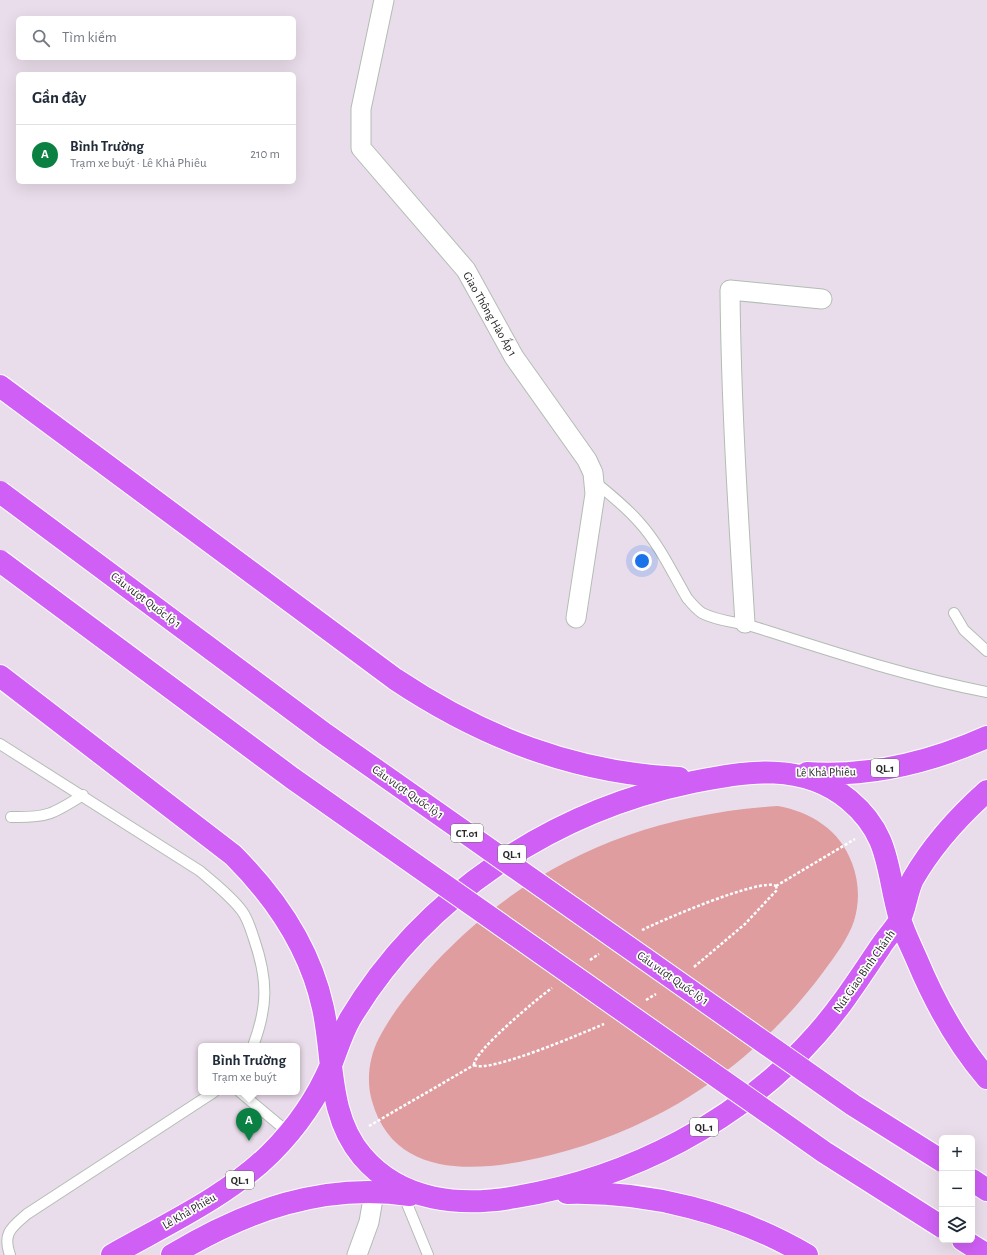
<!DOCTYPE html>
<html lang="vi">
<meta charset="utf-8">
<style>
:root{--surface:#fff;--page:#f2f2f3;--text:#1f2937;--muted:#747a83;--line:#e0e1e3;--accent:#0b8043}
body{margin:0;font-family:"Alegreya Sans",sans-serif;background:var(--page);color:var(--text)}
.controls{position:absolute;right:12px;bottom:12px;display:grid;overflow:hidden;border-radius:6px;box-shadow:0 4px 16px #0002}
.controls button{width:36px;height:36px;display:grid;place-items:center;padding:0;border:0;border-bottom:1px solid var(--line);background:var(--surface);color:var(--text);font:20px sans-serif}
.you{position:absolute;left:642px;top:561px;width:14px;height:14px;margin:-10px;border:3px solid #fff;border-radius:50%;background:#1a73e8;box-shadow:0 0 0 6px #1a73e833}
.badge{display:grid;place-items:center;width:26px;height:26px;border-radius:50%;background:var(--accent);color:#fff;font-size:13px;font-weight:700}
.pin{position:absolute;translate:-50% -33px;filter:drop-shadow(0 1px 2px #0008)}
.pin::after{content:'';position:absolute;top:21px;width:14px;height:12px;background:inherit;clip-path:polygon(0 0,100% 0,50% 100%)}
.popup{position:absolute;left:198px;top:1043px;width:102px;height:52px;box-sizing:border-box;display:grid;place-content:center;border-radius:6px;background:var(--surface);filter:drop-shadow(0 1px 3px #0005);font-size:13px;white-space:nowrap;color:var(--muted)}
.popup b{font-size:15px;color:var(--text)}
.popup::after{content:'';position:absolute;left:50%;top:100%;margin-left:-8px;border:8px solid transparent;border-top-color:var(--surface)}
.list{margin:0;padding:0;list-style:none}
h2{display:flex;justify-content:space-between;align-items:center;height:52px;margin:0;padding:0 16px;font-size:17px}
h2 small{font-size:13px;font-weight:400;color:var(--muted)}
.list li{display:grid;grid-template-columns:26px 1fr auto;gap:12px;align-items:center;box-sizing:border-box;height:60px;padding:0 16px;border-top:1px solid var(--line)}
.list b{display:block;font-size:15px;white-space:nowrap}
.list p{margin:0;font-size:13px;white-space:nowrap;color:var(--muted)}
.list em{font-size:13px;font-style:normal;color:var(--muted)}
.icon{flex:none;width:22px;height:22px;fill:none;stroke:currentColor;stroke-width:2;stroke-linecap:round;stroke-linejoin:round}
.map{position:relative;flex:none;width:987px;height:1255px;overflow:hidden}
.search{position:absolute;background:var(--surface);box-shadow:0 4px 16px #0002;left:16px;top:16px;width:280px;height:44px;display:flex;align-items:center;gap:10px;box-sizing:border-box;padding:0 14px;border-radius:6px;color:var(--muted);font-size:15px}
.panel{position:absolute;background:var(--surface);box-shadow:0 4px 16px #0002;left:16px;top:72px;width:280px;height:112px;border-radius:6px}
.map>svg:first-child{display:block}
.green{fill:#df9d9f}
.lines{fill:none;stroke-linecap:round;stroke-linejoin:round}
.lane-casing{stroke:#b1bdb2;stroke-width:12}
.street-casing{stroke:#b1bdb2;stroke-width:21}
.highway-casing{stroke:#fff;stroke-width:24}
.path{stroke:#fff;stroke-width:2.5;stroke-dasharray:3 2;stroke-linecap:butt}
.lane{stroke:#fff;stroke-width:10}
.street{stroke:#fff;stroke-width:19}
.highway{stroke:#cf5ff5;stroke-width:22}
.highway-bridge-casing{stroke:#fff;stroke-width:24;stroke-linecap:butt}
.highway-bridge{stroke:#cf5ff5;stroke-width:22}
.labels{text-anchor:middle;stroke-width:3.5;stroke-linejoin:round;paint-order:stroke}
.shield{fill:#fff;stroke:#6a6a6a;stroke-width:1}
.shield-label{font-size:11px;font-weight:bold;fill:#2a2a2a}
.street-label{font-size:12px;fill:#2a2a2a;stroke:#fff}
</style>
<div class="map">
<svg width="987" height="1255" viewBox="0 0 987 1255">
<rect width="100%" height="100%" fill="#eaddeb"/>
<!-- green -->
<path class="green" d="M 778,806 C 811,812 840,830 852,863 C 859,881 860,902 854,921 C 848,939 835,956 824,971 C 785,1024 735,1070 679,1103 C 639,1126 596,1144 551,1155 C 487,1171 395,1184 372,1101 C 366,1081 369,1057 379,1038 C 393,1011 414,986 434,964 C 528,863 641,815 778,806 Z"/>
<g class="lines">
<!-- lane casing -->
<g class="lane-casing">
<path id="lane" d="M 595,482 C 611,495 626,507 639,522 C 659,544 672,572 687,598 C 692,604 696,609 702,613 C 719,622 740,622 758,628 C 833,652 909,677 987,692
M 954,613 L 964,630 L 987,651
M 0,744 L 200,871 C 215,884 231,896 242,911 C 248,919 251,930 254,939 C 268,980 268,1006 253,1046
M 11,817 C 47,818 53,814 83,795
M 240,1092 L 289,1133
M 403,1194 L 428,1255
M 10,1255 C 2,1233 12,1227 27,1214 L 214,1092"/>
</g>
<!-- street casing -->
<g class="street-casing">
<path id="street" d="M 384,0 L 361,109 L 361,148 L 466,270 L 514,357 L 587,460 L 593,473 L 595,494 L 576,618
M 745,623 C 738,512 731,401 730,290 L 822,299
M 357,1255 L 369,1222 L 374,1193"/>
</g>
<!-- highway casing -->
<g class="highway-casing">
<path id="highway" d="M 0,386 L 395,679 C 482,737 574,773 679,778
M 0,676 L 233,855 C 276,898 310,948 323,1008 C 334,1058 327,1115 362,1156 C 401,1202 461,1207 516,1197 C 630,1178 739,1122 816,1035 C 841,1007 860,977 881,946 C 886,938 893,931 898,923 C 906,910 906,893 913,879 C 932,846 959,816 987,791
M 807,773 C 868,777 931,762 987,737
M 972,1180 L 987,1190
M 567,1193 C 650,1191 735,1213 807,1255
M 963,1240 L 987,1255
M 112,1255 C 165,1225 228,1196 271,1153 C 296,1128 317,1098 331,1065 C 337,1050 342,1033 350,1019 C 424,895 553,811 693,782 C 747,771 803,762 849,800 C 892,836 886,872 900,919 C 904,933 911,946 917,960 C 935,1003 956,1042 987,1078
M 172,1255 C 245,1211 323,1182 410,1195"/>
</g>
<!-- path -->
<path class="path" d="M 776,886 L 855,839
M 642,930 C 660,921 762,877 776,886
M 590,960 L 599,954
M 694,967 L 745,924 L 774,893 L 777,890 L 776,886
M 646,1000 L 656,994
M 474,1065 C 488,1074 585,1032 604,1024
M 474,1065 C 473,1052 539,997 552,988
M 369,1126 L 474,1065"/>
<!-- lane -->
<use href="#lane" class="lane"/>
<!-- street -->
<use href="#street" class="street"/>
<!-- highway -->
<use href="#highway" class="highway"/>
<!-- highway-bridge casing -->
<g class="highway-bridge-casing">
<path id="highway-bridge" d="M 0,492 L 325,734 L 853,1105 L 942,1161
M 0,561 L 292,778 L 824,1152 L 942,1227"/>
</g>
<!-- highway-bridge -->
<use href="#highway-bridge" class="highway-bridge"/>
</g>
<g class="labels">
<!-- shield labels -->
<g class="shield">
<rect x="871" y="759" width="28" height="18" rx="3"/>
<rect x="451" y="824" width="32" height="18" rx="3"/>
<rect x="498" y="845" width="28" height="18" rx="3"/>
<rect x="690" y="1118" width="28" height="18" rx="3"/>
<rect x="226" y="1171" width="28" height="18" rx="3"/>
</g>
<g class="shield-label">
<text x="885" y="772">QL.1</text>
<text x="467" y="837">CT.01</text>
<text x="512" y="858">QL.1</text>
<text x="704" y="1131">QL.1</text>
<text x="240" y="1184">QL.1</text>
</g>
<!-- street labels -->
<g class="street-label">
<text transform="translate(490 314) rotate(60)" y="4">Giao Thông Hào Ấp 1</text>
<text transform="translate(146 600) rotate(37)" y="4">Cầu vượt Quốc lộ 1</text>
<text transform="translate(826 772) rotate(-1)" y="4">Lê Khả Phiêu</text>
<text transform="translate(408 792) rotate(35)" y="4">Cầu vượt Quốc lộ 1</text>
<text transform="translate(864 971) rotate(-55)" y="4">Nút Giao Bình Chánh</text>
<text transform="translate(673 978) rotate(35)" y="4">Cầu vượt Quốc lộ 1</text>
<text transform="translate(189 1211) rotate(-30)" y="4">Lê Khả Phiêu</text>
</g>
</g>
</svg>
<div class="controls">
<button>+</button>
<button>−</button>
<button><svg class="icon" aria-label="layers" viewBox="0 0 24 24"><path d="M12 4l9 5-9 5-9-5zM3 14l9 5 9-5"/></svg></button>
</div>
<div class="you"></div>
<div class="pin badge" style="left:249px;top:1141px">A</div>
<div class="popup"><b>Bình Trường</b>Trạm xe buýt</div>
<div class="search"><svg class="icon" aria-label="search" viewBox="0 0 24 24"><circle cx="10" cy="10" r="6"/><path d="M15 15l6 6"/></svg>Tìm kiếm</div>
<section class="panel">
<h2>Gần đây<small></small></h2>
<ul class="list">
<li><span class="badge">A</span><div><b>Bình Trường</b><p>Trạm xe buýt · Lê Khả Phiêu</p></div><em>210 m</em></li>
</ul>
</section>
</div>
